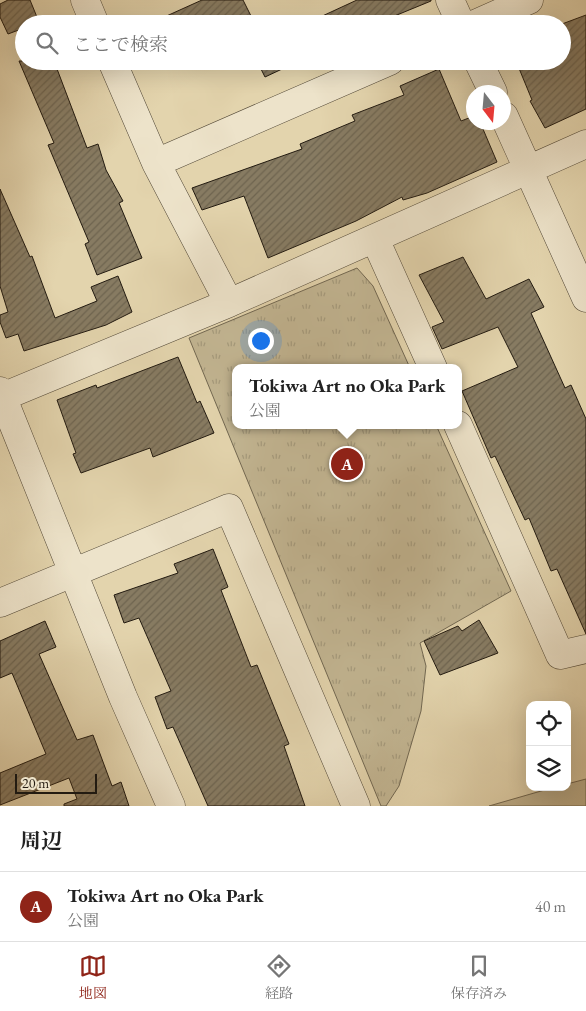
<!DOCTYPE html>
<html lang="ja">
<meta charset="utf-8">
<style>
:root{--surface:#fff;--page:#f6f6f6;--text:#222;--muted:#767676;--line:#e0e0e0;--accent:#8f2418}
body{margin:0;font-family:"EB Garamond","Noto Serif JP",serif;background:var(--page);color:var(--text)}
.controls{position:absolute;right:15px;bottom:15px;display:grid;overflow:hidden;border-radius:10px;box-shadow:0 5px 20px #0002}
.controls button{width:45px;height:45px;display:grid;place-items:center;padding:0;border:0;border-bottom:1px solid var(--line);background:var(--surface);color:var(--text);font:25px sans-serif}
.compass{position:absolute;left:466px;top:85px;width:45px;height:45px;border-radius:50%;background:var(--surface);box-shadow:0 5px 20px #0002;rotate:164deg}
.scale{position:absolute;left:15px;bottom:12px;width:82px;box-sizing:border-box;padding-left:5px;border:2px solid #231b11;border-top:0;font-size:14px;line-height:18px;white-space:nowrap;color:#231b11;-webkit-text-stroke:4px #ede3ca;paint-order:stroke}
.you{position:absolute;left:260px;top:340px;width:18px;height:18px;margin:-12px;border:4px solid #fff;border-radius:50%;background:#1a73e8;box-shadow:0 0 0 8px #1a73e833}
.badge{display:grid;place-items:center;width:32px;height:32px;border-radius:50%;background:var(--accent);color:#fff;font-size:16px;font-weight:700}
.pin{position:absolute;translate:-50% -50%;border:2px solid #fff;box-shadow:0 1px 5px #0006}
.popup{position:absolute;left:232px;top:364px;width:230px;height:65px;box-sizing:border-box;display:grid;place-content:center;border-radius:10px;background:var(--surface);filter:drop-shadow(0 1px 4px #0005);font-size:16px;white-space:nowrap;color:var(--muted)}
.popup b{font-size:19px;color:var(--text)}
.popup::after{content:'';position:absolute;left:50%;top:100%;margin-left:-10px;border:10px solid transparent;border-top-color:var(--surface)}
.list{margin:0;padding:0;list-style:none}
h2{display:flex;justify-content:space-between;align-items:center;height:65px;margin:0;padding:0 20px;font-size:21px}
h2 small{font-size:16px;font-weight:400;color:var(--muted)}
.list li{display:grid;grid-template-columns:32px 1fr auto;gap:15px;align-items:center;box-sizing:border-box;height:70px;padding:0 20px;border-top:1px solid var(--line)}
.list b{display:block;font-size:19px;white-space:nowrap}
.list p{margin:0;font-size:16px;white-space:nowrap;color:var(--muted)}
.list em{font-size:16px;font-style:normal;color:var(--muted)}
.icon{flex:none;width:28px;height:28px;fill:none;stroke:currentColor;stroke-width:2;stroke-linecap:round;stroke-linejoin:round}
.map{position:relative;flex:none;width:586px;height:806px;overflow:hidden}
.search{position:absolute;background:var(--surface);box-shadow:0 5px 20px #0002;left:15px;right:15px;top:15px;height:55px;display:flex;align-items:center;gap:12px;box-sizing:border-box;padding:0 18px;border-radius:28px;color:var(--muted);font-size:19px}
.sheet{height:135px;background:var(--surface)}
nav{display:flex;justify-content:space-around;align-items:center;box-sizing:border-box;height:70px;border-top:1px solid var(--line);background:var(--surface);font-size:14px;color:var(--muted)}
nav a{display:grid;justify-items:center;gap:2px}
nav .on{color:var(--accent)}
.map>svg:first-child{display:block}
.park{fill:url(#park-tufts);stroke:#726852}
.garden{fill:#c2b592;stroke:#726852}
.building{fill:url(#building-hatch);stroke:#231b11}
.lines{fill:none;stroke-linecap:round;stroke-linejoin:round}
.street-casing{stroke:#534938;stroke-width:29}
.street{stroke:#ede3ca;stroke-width:28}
</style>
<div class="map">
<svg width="586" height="806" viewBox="0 0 586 806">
<defs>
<pattern id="park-tufts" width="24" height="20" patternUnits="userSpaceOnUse" patternTransform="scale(1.25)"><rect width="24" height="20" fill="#c2b592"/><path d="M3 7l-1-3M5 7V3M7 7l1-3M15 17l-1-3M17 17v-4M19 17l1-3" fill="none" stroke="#a69b7d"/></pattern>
<pattern id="building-hatch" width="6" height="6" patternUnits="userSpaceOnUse" patternTransform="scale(1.25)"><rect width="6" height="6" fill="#877b62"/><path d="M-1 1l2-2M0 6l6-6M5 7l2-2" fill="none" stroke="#6e644f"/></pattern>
</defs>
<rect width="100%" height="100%" fill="#e3d4ad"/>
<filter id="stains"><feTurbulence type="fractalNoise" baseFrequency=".004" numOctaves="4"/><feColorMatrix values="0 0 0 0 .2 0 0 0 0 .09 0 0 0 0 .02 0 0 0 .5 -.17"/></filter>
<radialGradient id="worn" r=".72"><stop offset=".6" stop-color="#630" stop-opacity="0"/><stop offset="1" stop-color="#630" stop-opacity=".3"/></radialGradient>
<!-- park -->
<path class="park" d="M 357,268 L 373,286 L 410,368 L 236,368 L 236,425 L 436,425 L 511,591 L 420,643 L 426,666 L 421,711 L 399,786 L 386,806 L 381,806 L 189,338 Z"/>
<!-- garden -->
<path class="garden" d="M 586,779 L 586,806 L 489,806 L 555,787 L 567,787 L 567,784 Z"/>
<!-- building -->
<path class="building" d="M 8,0 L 30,0 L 39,22 L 24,24 L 24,28 L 8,34 L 0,17 L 0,4 Z
M 202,0 L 243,0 L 255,24 L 144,24 L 150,21 L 151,23 Z
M 357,0 L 431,0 L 431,1 L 375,24 L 305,24 Z
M 586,15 L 586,109 L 545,128 L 530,101 L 532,100 L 516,61 L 562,61 L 562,24 Z
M 19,61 L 54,61 L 87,148 L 98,144 L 106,170 L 123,201 L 119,203 L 142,258 L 97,275 L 85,244 L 89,242 L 48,145 L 54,143 Z
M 257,61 L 297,61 L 297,62 L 265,77 Z
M 439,69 L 461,121 L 474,116 L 474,122 L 480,122 L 497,162 L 427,193 L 403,200 L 402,197 L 356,221 L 268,258 L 244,196 L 202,210 L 192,188 L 302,149 L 300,144 L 355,121 L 352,115 L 404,95 L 400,86 Z
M 0,189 L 30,257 L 32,256 L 55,318 L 97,301 L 91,287 L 118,276 L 132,312 L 106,325 L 24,351 L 18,334 L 6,338 L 0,322 L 0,315 L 8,312 L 0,286 Z
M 463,257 L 486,299 L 529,279 L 544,307 L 531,313 L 565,388 L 571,385 L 586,419 L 586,634 L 557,569 L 551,571 L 529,518 L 525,520 L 495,456 L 491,458 L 462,391 L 518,367 L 498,327 L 442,349 L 432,327 L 444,322 L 419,275 Z
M 178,357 L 197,403 L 200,401 L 214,433 L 153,457 L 150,448 L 81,473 L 73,454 L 76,453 L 57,400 L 96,385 L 97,388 Z
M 213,549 L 228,587 L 221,590 L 251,667 L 257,665 L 289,744 L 284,746 L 305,806 L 208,806 L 173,727 L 167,729 L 155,697 L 171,691 L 139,618 L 124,623 L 114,595 L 178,573 L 174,564 Z
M 479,620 L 498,653 L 440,675 L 424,641 L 458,626 L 462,631 Z
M 45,621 L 56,647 L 39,654 L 77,740 L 93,735 L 112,786 L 121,782 L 129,806 L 64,806 L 64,804 L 77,799 L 69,778 L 0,805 L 0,773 L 46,754 L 12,673 L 0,678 L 0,641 Z"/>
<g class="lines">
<!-- street casing -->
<g class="street-casing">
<path id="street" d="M 85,0 L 95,24
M 450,0 L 461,24
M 475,24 L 529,0
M 112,61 L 156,163 L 229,303
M 478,61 L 493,92
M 504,116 L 586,298
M 156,163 L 390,61
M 375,239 L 433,368
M 0,391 L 123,697 L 171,806
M 2,397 L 229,303 L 586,144
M 458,425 L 560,655 L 586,649
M 0,603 L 229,508 L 356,806"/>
</g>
<!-- street -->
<use href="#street" class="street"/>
</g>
<rect width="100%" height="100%" filter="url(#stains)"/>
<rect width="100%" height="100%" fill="url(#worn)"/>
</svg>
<div class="controls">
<button><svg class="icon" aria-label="locate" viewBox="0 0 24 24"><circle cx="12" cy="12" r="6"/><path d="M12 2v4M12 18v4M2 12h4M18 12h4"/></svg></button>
<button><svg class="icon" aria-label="layers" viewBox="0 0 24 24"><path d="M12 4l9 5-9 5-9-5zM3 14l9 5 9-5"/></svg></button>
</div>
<svg class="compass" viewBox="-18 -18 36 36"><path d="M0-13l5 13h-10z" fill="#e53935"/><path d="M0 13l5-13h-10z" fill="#767676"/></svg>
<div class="scale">20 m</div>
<div class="you"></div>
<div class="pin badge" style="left:347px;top:464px">A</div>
<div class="popup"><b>Tokiwa Art no Oka Park</b>公園</div>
<div class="search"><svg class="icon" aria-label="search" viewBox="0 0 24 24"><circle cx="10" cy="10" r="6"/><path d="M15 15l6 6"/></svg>ここで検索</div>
</div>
<section class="sheet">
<h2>周辺<small></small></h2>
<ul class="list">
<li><span class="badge">A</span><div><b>Tokiwa Art no Oka Park</b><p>公園</p></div><em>40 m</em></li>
</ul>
</section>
<nav>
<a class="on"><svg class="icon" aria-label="map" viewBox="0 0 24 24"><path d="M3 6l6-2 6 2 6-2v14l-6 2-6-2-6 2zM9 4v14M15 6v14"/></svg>地図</a>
<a><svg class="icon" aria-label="directions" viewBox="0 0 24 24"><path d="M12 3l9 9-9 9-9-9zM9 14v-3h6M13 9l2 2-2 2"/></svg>経路</a>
<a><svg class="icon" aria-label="saved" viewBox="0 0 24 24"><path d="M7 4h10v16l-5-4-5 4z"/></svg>保存済み</a>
</nav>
